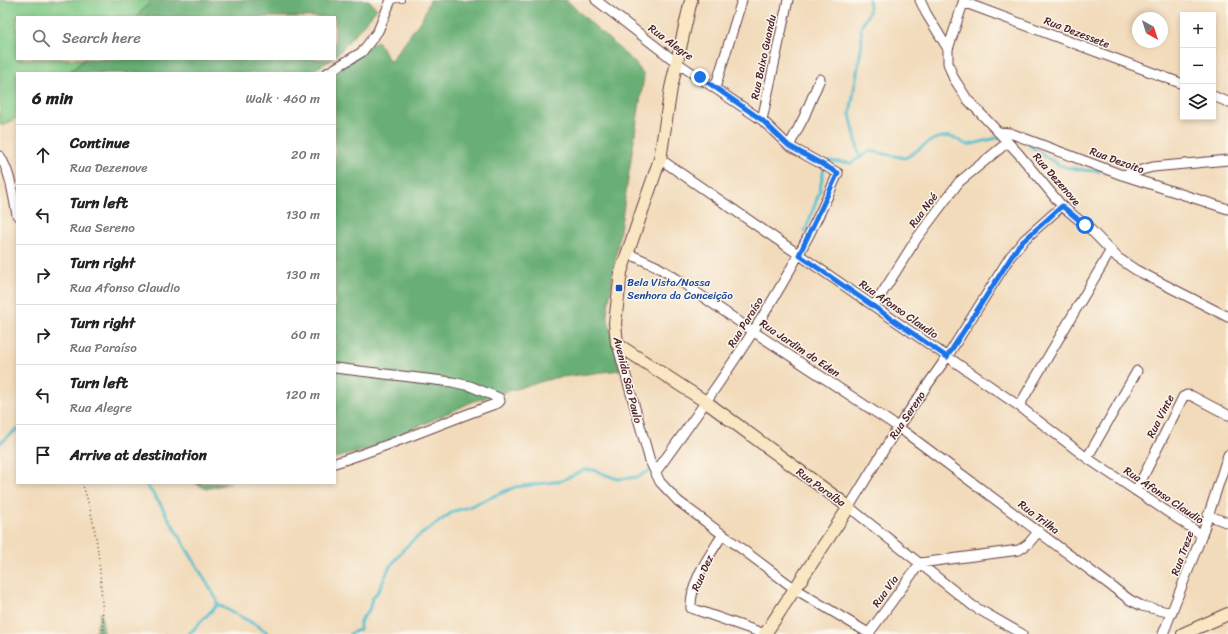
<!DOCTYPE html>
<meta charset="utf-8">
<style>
:root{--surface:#fff;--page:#f6f6f6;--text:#222;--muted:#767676;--line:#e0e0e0}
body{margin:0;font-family:Sriracha,sans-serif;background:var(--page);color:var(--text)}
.controls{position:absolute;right:12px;top:12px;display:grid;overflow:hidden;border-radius:0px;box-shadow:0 2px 6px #0003}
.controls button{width:36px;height:36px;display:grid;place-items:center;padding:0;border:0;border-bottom:1px solid var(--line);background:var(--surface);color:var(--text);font:20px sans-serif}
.compass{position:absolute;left:1132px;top:12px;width:36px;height:36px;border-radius:50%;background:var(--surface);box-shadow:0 2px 6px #0003;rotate:141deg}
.stop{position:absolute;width:12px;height:12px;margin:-9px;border:3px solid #1a73e8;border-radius:50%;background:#fff}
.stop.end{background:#1a73e8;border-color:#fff;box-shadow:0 1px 4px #0008}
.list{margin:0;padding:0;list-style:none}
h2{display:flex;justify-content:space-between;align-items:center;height:52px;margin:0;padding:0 16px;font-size:17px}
h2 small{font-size:13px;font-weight:400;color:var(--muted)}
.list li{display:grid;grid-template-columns:26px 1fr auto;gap:12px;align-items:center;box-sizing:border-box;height:60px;padding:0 16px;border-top:1px solid var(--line)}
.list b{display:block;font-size:15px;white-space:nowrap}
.list p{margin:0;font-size:13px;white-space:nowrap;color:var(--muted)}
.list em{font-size:13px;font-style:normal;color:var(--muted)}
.icon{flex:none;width:22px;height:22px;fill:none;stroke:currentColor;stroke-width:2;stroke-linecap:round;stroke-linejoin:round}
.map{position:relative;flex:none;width:1228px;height:634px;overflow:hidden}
.search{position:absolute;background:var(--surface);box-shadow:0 2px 6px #0003;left:16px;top:16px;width:320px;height:44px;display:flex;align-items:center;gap:10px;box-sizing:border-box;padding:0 14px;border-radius:0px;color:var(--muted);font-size:15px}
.panel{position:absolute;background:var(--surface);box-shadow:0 2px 6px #0003;left:16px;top:72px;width:320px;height:412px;border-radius:0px}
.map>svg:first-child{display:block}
.green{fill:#82cb88;stroke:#66755a}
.forest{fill:#69af74;stroke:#5a6750}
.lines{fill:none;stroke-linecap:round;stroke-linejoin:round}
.stream{stroke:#4fbcca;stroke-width:3}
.lane-casing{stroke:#633b41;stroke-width:6}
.street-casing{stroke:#633b41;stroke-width:11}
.secondary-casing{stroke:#633b41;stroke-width:14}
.path{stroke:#633b41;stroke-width:1.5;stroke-dasharray:1 3;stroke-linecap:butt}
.lane{stroke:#fff;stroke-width:4.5}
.street{stroke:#fff;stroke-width:9}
.secondary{stroke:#f9e7c3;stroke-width:12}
.route{stroke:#1a73e8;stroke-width:5}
.transit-dot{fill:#1a4fb4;stroke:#fbf7ec;stroke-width:1.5}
.labels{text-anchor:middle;stroke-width:3;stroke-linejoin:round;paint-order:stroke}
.street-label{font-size:11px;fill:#4a1f2b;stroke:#fbf7ec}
.transit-label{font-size:11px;fill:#164399;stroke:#fbf7ec;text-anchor:start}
</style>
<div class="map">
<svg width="1228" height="634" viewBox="0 0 1228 634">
<rect width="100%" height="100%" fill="#fbf7ec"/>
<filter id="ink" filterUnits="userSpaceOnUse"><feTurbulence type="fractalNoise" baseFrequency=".025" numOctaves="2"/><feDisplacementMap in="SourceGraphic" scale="8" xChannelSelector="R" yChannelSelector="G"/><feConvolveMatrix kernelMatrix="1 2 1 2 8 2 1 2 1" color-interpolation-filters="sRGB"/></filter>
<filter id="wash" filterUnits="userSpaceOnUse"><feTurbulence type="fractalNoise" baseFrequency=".012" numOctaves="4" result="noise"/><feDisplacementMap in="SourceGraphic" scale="16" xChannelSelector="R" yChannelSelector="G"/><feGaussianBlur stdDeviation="0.9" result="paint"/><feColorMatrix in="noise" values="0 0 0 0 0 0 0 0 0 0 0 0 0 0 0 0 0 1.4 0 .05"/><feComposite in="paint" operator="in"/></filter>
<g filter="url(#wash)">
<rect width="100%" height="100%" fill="#f2dbbb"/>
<!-- green -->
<path class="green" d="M 0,0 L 152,0 L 136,17 L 17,17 L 17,59 L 85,59 L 68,73 L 17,73 L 17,117 L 5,125 L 0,125 Z"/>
<!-- forest -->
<path class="forest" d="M 152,0 L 369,0 L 377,9 L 335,57 L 335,17 L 136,17 Z
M 430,0 L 566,0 L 636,64 L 644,76 L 607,314 L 620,370 L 554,378 L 474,401 L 367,450 L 335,458 L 335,73 L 348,57 L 378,41 L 390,62 L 423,17 Z
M 85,59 L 333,59 L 308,73 L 68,73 Z
M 195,483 L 230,483 L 206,489 Z
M 101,612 L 104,634 L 95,634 Z"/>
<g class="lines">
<!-- stream -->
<path class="stream" d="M 1028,144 C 1058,166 1062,170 1100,171
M 860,158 L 850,114 L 862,43 L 861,27 L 869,12 L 869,0
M 805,232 L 819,193 L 824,169 L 829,161 L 851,163 L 870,151 L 905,158 C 920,151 933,133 951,137 C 957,138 962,143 968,145 L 1001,137
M 0,443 L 17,429
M 145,483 L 159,502 L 217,600 L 216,606 L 189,634
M 217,604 L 258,626 L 269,634
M 350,634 L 360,629 L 360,621 L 369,610 L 372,599 L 379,590 L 389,568 L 403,550 L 412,541 L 454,511 L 469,507 L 515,487 L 561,481 L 584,470 L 594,470 L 617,479 L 638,477 L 652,469"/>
</g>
</g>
<g filter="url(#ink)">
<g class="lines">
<!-- lane casing -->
<g class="lane-casing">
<path id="lane" d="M 391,0 L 402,0"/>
</g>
<!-- street casing -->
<g class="street-casing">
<path id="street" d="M 596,0 L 676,62 L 762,120 L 789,146 L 838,173 C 792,282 724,378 655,473
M 920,0 L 926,13 L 948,49
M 964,0 L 948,49 L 948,63 L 953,77 L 967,99 L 1018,153 L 1062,206 L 1089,228 L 1118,258 L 1136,270 L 1228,317
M 963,2 L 1183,84
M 327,73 L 362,52 L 378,31 L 391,0
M 715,88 L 742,0
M 1213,96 L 1228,102
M 762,120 L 788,0
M 998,132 L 1010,133 L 1122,175 L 1228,209
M 789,146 L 804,117 L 820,79
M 0,156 C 11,174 13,195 17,215
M 660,159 L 1019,406 L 1087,458 L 1202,535
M 1122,175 L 1153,167 L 1228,160
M 627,253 L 656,266 L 677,279 L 754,332 L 898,427 L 1130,600 L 1142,606 L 1172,613
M 874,306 L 917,238 L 959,182 L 1008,142
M 617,344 L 650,461 L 660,482 L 678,501 L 795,589 L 870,634
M 335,368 L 452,382 L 470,386 L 499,398 L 500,401 L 498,403 C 443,422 390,446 335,463
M 1019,406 L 1111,250
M 1087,458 L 1137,371
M 1136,491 L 1183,397 L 1187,395 L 1192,396 L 1228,415
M 1208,515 L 1228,523
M 723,534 C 710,555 690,581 691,608 L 765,634
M 869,633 L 920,563 L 1019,550 L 1028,544 L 1039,531
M 1022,634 L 973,606 L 849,507 L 898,427 L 947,357 L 1010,257 L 1025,239 L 1062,206
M 1163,634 L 1202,535 L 1228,455"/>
</g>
<!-- secondary casing -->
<g class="secondary-casing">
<path id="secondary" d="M 691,0 L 671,88 L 660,159 L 621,272 L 615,323 L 617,344 L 706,402 L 849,507 L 765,634
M 1183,634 L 1228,614"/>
</g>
<!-- path -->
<path class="path" d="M 82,483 C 101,536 100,579 104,634"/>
<!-- lane -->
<use href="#lane" class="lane"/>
<!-- street -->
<use href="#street" class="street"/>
<!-- secondary -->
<use href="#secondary" class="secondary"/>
</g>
</g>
<g class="lines" filter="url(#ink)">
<!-- route -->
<path class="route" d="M 700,77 L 762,120 L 789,146 L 838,173 L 799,255 L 947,357 L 1019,245 L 1062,206 L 1085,225"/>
</g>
<!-- markers -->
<rect class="transit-dot" x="615" y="284" width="8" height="8" rx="2"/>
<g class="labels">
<!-- street labels -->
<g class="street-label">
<text transform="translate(1077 32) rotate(21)" y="4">Rua Dezessete</text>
<text transform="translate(671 42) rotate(36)" y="4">Rua Alegre</text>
<text transform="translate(763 57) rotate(-78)" y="4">Rua Baixo Guandu</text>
<text transform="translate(1117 160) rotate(20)" y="4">Rua Dezoito</text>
<text transform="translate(1057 179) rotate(49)" y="4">Rua Dezenove</text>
<text transform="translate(923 210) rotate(-53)" y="4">Rua Noé</text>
<text transform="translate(899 309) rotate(35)" y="4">Rua Afonso Claudio</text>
<text transform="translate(745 322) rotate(-58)" y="4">Rua Paraíso</text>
<text transform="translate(800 348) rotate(34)" y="4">Rua Jardim do Eden</text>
<text transform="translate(628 380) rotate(76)" y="4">Avenida São Paulo</text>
<text transform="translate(907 415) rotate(-56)" y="4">Rua Sereno</text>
<text transform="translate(1160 416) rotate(-63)" y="4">Rua Vinte</text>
<text transform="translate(821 487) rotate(36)" y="4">Rua Paraíba</text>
<text transform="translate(1164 495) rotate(34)" y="4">Rua Afonso Claudio</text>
<text transform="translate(1039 517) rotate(37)" y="4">Rua Trilha</text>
<text transform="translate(1182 553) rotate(-70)" y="4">Rua Treze</text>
<text transform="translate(702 573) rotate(-66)" y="4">Rua Dez</text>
<text transform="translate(885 591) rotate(-54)" y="4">Rua Via</text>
</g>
<!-- transit labels -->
<g class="transit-label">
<text x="627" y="286">Bela Vista/Nossa<tspan x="627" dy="13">Senhora da Conceição</tspan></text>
</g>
</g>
</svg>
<div class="controls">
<button>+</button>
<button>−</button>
<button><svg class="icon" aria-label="layers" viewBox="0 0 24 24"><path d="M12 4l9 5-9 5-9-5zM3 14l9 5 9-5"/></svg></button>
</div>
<svg class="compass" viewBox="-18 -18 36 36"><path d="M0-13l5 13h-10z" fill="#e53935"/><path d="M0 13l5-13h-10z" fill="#767676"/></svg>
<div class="stop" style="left:1085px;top:225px"></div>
<div class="stop end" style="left:700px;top:77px"></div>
<div class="search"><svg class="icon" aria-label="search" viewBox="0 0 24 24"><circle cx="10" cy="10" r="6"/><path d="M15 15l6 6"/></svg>Search here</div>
<section class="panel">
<h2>6 min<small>Walk · 460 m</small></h2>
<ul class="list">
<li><svg class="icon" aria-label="ahead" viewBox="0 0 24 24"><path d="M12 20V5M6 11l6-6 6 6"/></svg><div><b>Continue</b><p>Rua Dezenove</p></div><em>20 m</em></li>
<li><svg class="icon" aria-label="left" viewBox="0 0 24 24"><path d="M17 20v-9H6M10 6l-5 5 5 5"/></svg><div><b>Turn left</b><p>Rua Sereno</p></div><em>130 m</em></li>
<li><svg class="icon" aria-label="right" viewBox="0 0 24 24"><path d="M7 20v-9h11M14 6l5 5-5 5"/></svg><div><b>Turn right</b><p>Rua Afonso Claudio</p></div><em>130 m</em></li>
<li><svg class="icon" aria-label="right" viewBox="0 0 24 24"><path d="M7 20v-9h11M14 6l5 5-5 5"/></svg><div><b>Turn right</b><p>Rua Paraíso</p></div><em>60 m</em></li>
<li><svg class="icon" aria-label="left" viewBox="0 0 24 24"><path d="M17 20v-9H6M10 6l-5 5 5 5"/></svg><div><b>Turn left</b><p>Rua Alegre</p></div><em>120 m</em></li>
<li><svg class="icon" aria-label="arrive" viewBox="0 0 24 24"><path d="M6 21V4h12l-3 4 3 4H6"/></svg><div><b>Arrive at destination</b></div></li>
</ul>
</section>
</div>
